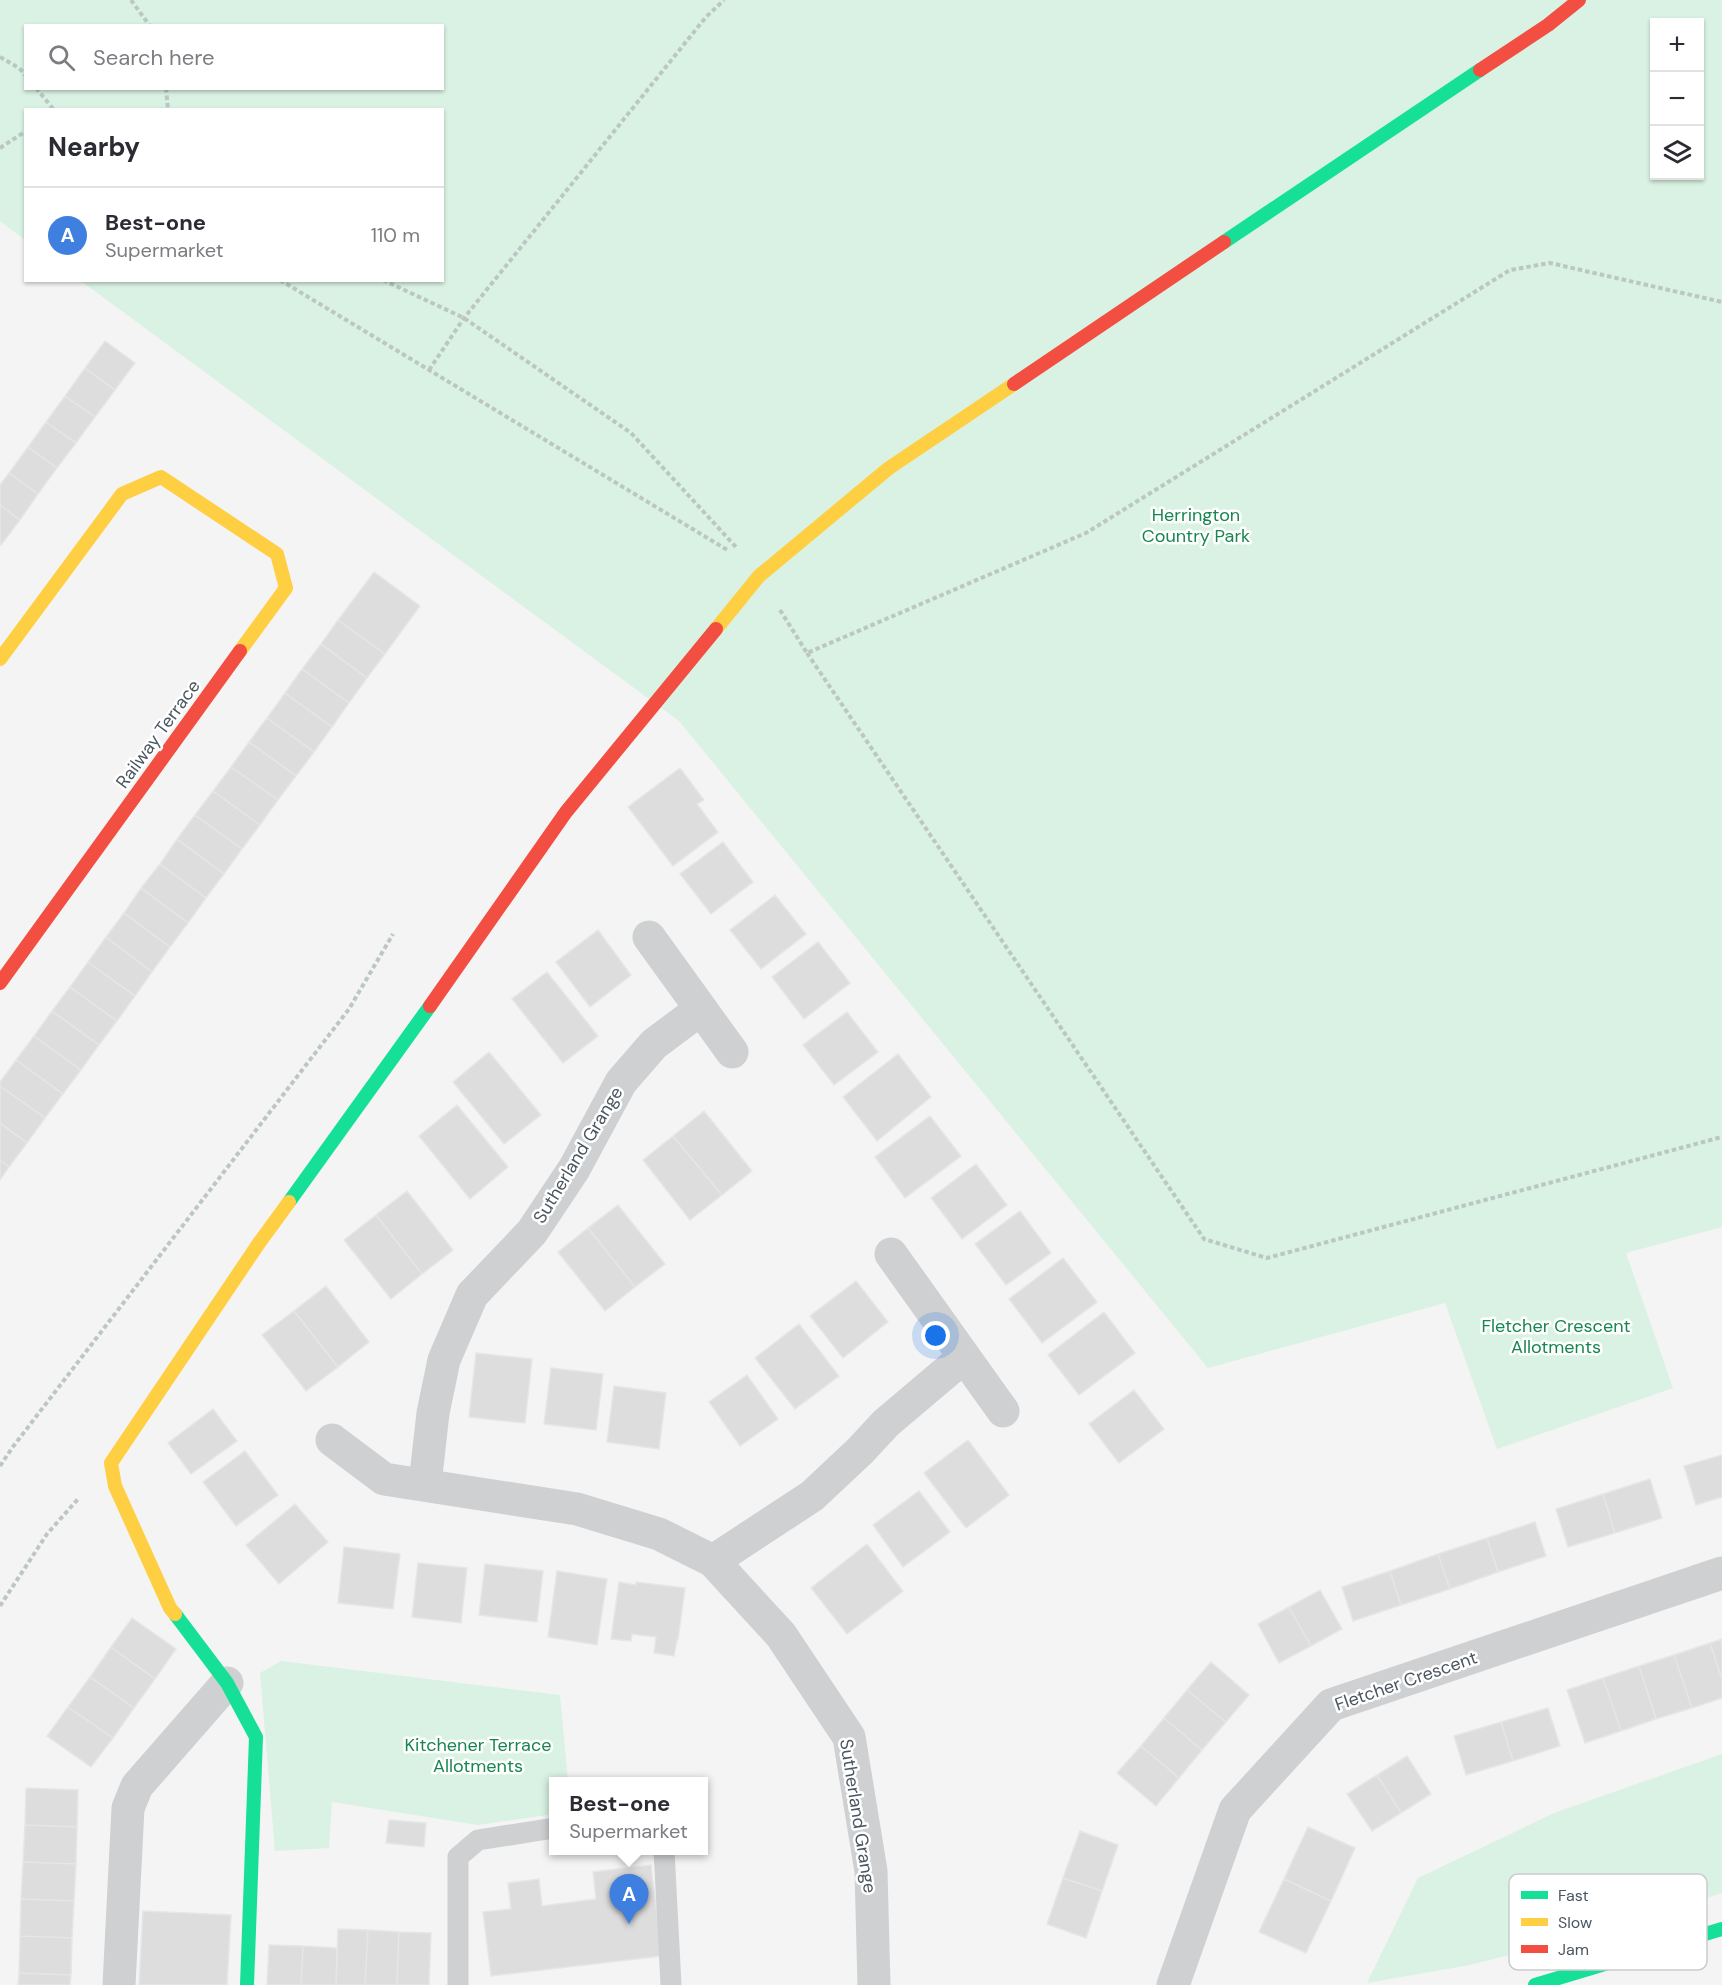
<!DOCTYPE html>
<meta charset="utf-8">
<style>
:root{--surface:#fff;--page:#f2f2f3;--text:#2b2b33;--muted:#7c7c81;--line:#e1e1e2;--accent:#868d94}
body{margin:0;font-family:"DM Sans",sans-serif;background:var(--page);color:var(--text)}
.controls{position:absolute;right:18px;top:18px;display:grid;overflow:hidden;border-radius:0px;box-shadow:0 2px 4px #0004}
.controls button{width:54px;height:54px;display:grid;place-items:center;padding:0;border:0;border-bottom:2px solid var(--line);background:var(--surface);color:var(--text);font:30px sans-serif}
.you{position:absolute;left:936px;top:1336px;width:21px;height:21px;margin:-15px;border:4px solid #fff;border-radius:50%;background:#1a73e8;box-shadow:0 0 0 9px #1a73e833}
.badge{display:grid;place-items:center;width:39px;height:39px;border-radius:50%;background:var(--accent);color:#fff;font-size:20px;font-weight:700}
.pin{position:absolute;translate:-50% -50px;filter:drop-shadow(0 2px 3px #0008)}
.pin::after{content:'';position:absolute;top:32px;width:21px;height:18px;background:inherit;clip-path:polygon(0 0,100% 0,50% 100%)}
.popup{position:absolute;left:549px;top:1777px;width:159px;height:78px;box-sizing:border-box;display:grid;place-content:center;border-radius:0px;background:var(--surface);filter:drop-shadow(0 2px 4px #0005);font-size:20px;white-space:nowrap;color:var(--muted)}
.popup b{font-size:22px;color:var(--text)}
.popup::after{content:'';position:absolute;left:50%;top:100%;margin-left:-12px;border:12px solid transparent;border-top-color:var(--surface)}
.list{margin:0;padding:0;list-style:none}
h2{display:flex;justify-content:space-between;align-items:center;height:78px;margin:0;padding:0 24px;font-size:26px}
h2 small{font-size:20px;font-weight:400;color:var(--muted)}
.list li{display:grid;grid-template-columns:39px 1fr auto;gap:18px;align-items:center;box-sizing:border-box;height:96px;padding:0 24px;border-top:2px solid var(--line)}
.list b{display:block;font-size:22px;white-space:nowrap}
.list p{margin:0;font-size:20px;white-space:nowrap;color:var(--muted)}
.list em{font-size:20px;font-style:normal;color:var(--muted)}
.icon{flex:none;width:33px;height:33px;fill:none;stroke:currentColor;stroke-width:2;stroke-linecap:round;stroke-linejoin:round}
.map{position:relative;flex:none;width:1722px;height:1985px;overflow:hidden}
.search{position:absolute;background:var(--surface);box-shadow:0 2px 4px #0004;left:24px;top:24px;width:420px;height:66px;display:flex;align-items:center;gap:15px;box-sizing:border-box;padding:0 21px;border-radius:0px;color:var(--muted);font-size:22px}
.panel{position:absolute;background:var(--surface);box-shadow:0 2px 4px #0004;left:24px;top:108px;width:420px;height:174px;border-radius:0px}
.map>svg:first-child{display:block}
.green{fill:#d9f2e3;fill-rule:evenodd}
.building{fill:#ddddde;stroke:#e5e6e7;stroke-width:1.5}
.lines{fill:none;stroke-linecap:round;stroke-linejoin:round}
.path{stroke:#bcc7c4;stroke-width:4;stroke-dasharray:4.5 3;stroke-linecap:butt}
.lane{stroke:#ced0d2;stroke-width:21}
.street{stroke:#ced0d2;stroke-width:33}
.fast{stroke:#16e098;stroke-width:14}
.slow{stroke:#ffcf43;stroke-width:14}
.jam{stroke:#f24e42;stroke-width:14}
.labels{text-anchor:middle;stroke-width:5;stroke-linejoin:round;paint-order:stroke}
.park-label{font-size:18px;fill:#17864f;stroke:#fff}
.street-label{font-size:18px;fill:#4a5661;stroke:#fff}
.key{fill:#fff;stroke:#c9ccd0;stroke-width:1.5}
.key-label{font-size:16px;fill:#4a5661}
</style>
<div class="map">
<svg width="1722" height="1985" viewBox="0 0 1722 1985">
<rect width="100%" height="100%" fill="#f4f4f4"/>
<!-- green -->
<path class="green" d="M 0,0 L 1722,0 L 1722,1227 L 1626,1253 L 1673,1388 L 1497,1449 L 1445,1303 L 1208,1368 L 679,721 L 81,281 L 442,280 L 442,110 L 26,110 L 25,240 L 0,221 ZM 1654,22 L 1700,22 L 1700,176 L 1654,176 ZM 26,26 L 442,26 L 442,88 L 26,88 Z
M 281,1661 L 560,1695 L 568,1781 L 554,1782 L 554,1814 L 478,1825 L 332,1802 L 329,1848 L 275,1851 L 260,1673 Z
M 1722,1754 L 1722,1893 L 1620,1927 L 1470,1965 L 1367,1983 L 1418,1878 L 1554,1813 Z"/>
<!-- building -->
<path class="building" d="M 105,341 L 135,363 L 115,390 L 85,368 Z
M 85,368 L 115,390 L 95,417 L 65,396 Z
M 65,396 L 95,417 L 76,443 L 46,422 Z
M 46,422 L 76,443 L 57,468 L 28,447 Z
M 28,447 L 57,468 L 38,494 L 9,473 Z
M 9,473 L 38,494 L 20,520 L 0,505 L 0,485 Z
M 0,505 L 20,520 L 1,545 L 0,545 Z
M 374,572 L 420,606 L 385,654 L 338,620 Z
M 338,620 L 385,654 L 367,678 L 321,644 Z
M 321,644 L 367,678 L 349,703 L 302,669 Z
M 302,669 L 349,703 L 332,727 L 285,693 Z
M 285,693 L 332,727 L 314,752 L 267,718 Z
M 267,718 L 314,752 L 296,776 L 249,742 Z
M 249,742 L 296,776 L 278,800 L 231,767 Z
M 231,767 L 278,800 L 260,825 L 213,791 Z
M 680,768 L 704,800 L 697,804 L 718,832 L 673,866 L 628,807 Z
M 213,791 L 260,825 L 242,849 L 195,815 Z
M 195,815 L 242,849 L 224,874 L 177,839 Z
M 177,839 L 224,874 L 206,898 L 160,864 Z
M 723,842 L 753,882 L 711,914 L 680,874 Z
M 160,864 L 206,898 L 188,923 L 141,888 Z
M 141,888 L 188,923 L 170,947 L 124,913 Z
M 775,895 L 806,934 L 761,969 L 730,930 Z
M 124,913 L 170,947 L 152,972 L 106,937 Z
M 598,930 L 631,975 L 590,1007 L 556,962 Z
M 106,937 L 152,972 L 135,996 L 88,962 Z
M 818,942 L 850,983 L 804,1019 L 772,977 Z
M 88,962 L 135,996 L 117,1021 L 70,987 Z
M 547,972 L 598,1036 L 563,1063 L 512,999 Z
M 70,987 L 117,1021 L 99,1045 L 52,1011 Z
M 52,1011 L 99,1045 L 81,1070 L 34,1036 Z
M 847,1012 L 878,1052 L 834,1085 L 803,1045 Z
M 34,1036 L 81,1070 L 63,1094 L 16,1060 Z
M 489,1052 L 541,1115 L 504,1144 L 453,1082 Z
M 898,1054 L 931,1097 L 877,1141 L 843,1097 Z
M 16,1060 L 63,1094 L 45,1118 L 0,1086 L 0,1082 Z
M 0,1086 L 45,1118 L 27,1143 L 0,1123 Z
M 457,1105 L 508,1167 L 470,1199 L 419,1136 Z
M 704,1111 L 752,1171 L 722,1195 L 673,1136 Z
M 930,1116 L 961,1156 L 905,1198 L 875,1157 Z
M 0,1123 L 27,1143 L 9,1167 L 0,1160 Z
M 673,1136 L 722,1195 L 690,1220 L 643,1160 Z
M 0,1160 L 9,1167 L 0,1180 Z
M 976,1164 L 1007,1205 L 962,1239 L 931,1198 Z
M 407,1191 L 453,1250 L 422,1274 L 376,1215 Z
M 618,1205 L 665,1264 L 635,1287 L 588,1228 Z
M 1020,1211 L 1051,1253 L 1006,1285 L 975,1244 Z
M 376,1215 L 422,1274 L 391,1299 L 344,1240 Z
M 588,1228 L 635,1287 L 605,1311 L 558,1252 Z
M 1063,1258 L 1097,1302 L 1042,1343 L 1009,1299 Z
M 856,1281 L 888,1322 L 843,1358 L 810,1316 Z
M 326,1286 L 369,1342 L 338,1367 L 294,1311 Z
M 294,1311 L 338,1367 L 306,1391 L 262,1335 Z
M 1104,1312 L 1135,1353 L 1079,1395 L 1048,1355 Z
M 799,1324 L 839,1376 L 795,1409 L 755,1358 Z
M 476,1353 L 532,1359 L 525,1423 L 469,1417 Z
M 551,1368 L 603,1374 L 596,1430 L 544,1424 Z
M 747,1375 L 778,1419 L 740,1446 L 709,1402 Z
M 614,1386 L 666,1393 L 659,1449 L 607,1442 Z
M 1134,1390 L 1164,1429 L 1119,1463 L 1089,1424 Z
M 213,1409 L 237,1441 L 191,1474 L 168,1443 Z
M 968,1440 L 1009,1495 L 966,1528 L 924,1473 Z
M 245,1451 L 278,1495 L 236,1526 L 203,1482 Z
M 1722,1455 L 1722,1497 L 1696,1505 L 1684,1466 Z
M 1650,1479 L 1662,1518 L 1615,1533 L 1603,1494 Z
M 919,1491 L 950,1532 L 903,1567 L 873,1525 Z
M 1603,1494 L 1615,1533 L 1568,1547 L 1556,1509 Z
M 295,1504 L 328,1542 L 279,1584 L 246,1545 Z
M 1535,1522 L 1546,1556 L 1498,1572 L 1487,1538 Z
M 1487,1538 L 1498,1572 L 1450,1589 L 1438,1554 Z
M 867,1544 L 903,1591 L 847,1634 L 811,1588 Z
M 344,1547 L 400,1554 L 393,1609 L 338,1603 Z
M 1438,1554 L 1450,1589 L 1401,1605 L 1390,1571 Z
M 418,1563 L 467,1568 L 461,1623 L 412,1617 Z
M 485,1564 L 543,1571 L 537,1622 L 479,1615 Z
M 557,1571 L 607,1579 L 597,1645 L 548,1637 Z
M 1390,1571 L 1401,1605 L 1353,1621 L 1342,1587 Z
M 619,1582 L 636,1585 L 636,1582 L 685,1588 L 678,1640 L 677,1640 L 674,1656 L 654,1653 L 656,1637 L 632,1634 L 631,1641 L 611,1639 Z
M 1320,1590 L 1342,1629 L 1311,1646 L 1289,1607 Z
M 1289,1607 L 1311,1646 L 1279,1663 L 1258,1624 Z
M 132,1618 L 176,1649 L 155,1679 L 111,1647 Z
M 1722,1639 L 1722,1679 L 1710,1643 Z
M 1710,1643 L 1722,1679 L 1722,1698 L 1692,1708 L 1674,1655 Z
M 111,1647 L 155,1679 L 134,1708 L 90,1677 Z
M 1674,1655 L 1692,1708 L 1656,1719 L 1639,1666 Z
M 1211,1662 L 1249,1695 L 1226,1722 L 1187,1690 Z
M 1639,1666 L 1656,1719 L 1621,1731 L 1603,1678 Z
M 90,1677 L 134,1708 L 113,1738 L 68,1707 Z
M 1603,1678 L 1621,1731 L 1585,1743 L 1567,1690 Z
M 1187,1690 L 1226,1722 L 1202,1750 L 1164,1718 Z
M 68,1707 L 113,1738 L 91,1767 L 47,1736 Z
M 1548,1708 L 1560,1746 L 1513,1761 L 1501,1722 Z
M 1164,1718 L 1202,1750 L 1179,1778 L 1141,1746 Z
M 1501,1722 L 1513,1761 L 1466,1775 L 1454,1736 Z
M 1141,1746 L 1179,1778 L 1156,1806 L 1117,1773 Z
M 1407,1756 L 1431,1794 L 1401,1813 L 1377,1775 Z
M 1377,1775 L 1401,1813 L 1372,1831 L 1347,1794 Z
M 26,1788 L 78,1790 L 77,1827 L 25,1825 Z
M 389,1820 L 426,1823 L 424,1847 L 386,1843 Z
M 25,1825 L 77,1827 L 76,1864 L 23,1862 Z
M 1308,1827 L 1355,1848 L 1331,1901 L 1284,1879 Z
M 1080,1831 L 1118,1845 L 1102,1891 L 1063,1878 Z
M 23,1862 L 76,1864 L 74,1901 L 21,1899 Z
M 651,1865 L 662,1956 L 491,1976 L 483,1912 L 511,1909 L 508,1883 L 539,1879 L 542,1906 L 596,1899 L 593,1872 Z
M 1063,1878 L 1102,1891 L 1086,1938 L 1047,1924 Z
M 1284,1879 L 1331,1901 L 1306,1953 L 1259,1932 Z
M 21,1899 L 74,1901 L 72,1938 L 20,1936 Z
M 143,1911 L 231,1915 L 227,1985 L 139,1985 Z
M 338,1929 L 368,1930 L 365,1985 L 336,1985 Z
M 368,1930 L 399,1932 L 397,1985 L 365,1985 Z
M 399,1932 L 431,1933 L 429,1985 L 397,1985 Z
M 20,1936 L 72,1938 L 71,1975 L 19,1973 Z
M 269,1945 L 303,1946 L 301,1985 L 267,1985 Z
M 303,1946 L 337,1948 L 336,1985 L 301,1985 Z
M 19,1973 L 71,1975 L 70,1985 L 18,1985 Z"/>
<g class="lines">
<!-- path -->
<path class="path" d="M 131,0 L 150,26
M 0,57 L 19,68 L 26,76
M 36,88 L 54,110
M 166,88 L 168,110
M 0,148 L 26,131
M 280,280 L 729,551
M 383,280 L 464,318 L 631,433 L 736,547
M 429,370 L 464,318 L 706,17 L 724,0
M 780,610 L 807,653 L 1086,533 L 1510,270 L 1550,263 L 1722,302
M 807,653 L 1204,1239 L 1267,1258 L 1722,1137
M 0,1466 L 12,1448 L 349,1009 L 393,934
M 0,1606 L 47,1534 L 78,1499"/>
<!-- lane -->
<path class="lane" d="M 664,1850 L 671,1985
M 458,1985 L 458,1857 L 478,1840 L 554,1828"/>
<!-- street -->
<path class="street" d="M 649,937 L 732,1052
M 891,1254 L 1003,1411
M 332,1440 L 384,1479 L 577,1509 L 659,1534 L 713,1561 L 781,1635 L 849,1737 L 871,1871 L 874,1985
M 425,1484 L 433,1413 L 444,1360 L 472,1295 L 532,1232 L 574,1169 L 621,1082 L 654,1044 L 701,1009
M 713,1561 L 812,1496 L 860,1451 L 886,1423 L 964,1357
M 119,1985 L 128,1808 L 137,1786 L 227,1683
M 1173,1985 L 1235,1810 L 1331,1705 L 1722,1573"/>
<!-- fast -->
<path class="fast" d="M 1224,242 L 1480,70
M 289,1202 L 430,1006
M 175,1614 L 227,1683 L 256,1737 L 247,1985
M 1535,1985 L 1722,1929"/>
<!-- slow -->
<path class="slow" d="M 716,629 L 759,576 L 889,468 L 1014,384
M 0,659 L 122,494 L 161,477 L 277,554 L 286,588 L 240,651
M 175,1614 L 170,1608 L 115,1486 L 111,1463 L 259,1243 L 289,1202"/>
<!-- jam -->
<path class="jam" d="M 1480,70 L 1548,25 L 1579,0
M 1014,384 L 1224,242
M 0,983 L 240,651
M 430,1006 L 566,812 L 716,629"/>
</g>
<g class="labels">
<!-- park labels -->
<g class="park-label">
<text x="1196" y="521">Herrington<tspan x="1196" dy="21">Country Park</tspan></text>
<text x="1556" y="1332">Fletcher Crescent<tspan x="1556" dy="21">Allotments</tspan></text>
<text x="478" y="1751">Kitchener Terrace<tspan x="478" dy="21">Allotments</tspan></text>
</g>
<!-- street labels -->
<g class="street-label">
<text transform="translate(158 734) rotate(-54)" y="6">Railway Terrace</text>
<text transform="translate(578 1155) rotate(-59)" y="6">Sutherland Grange</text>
<text transform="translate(1406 1681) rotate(-19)" y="6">Fletcher Crescent</text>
<text transform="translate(858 1816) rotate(81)" y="6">Sutherland Grange</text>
</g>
</g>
<!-- legend -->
<rect x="1509" y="1874" width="198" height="96" rx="9" class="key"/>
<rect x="1521" y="1891" width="27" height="8" fill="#16e098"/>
<rect x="1521" y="1918" width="27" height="8" fill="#ffcf43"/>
<rect x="1521" y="1945" width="27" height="8" fill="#f24e42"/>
<g class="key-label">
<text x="1558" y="1901">Fast</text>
<text x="1558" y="1928">Slow</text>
<text x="1558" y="1955">Jam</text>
</g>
</svg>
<div class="controls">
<button>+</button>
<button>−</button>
<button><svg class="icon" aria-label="layers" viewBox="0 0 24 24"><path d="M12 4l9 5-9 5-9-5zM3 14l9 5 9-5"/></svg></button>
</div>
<div class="you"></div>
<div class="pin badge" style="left:629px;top:1924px;background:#3f7fe0">A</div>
<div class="popup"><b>Best-one</b>Supermarket</div>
<div class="search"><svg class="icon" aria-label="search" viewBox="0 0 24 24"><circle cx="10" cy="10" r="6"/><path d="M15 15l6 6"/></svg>Search here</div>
<section class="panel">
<h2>Nearby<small></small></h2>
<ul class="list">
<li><span class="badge" style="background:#3f7fe0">A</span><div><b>Best-one</b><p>Supermarket</p></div><em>110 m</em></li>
</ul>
</section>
</div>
